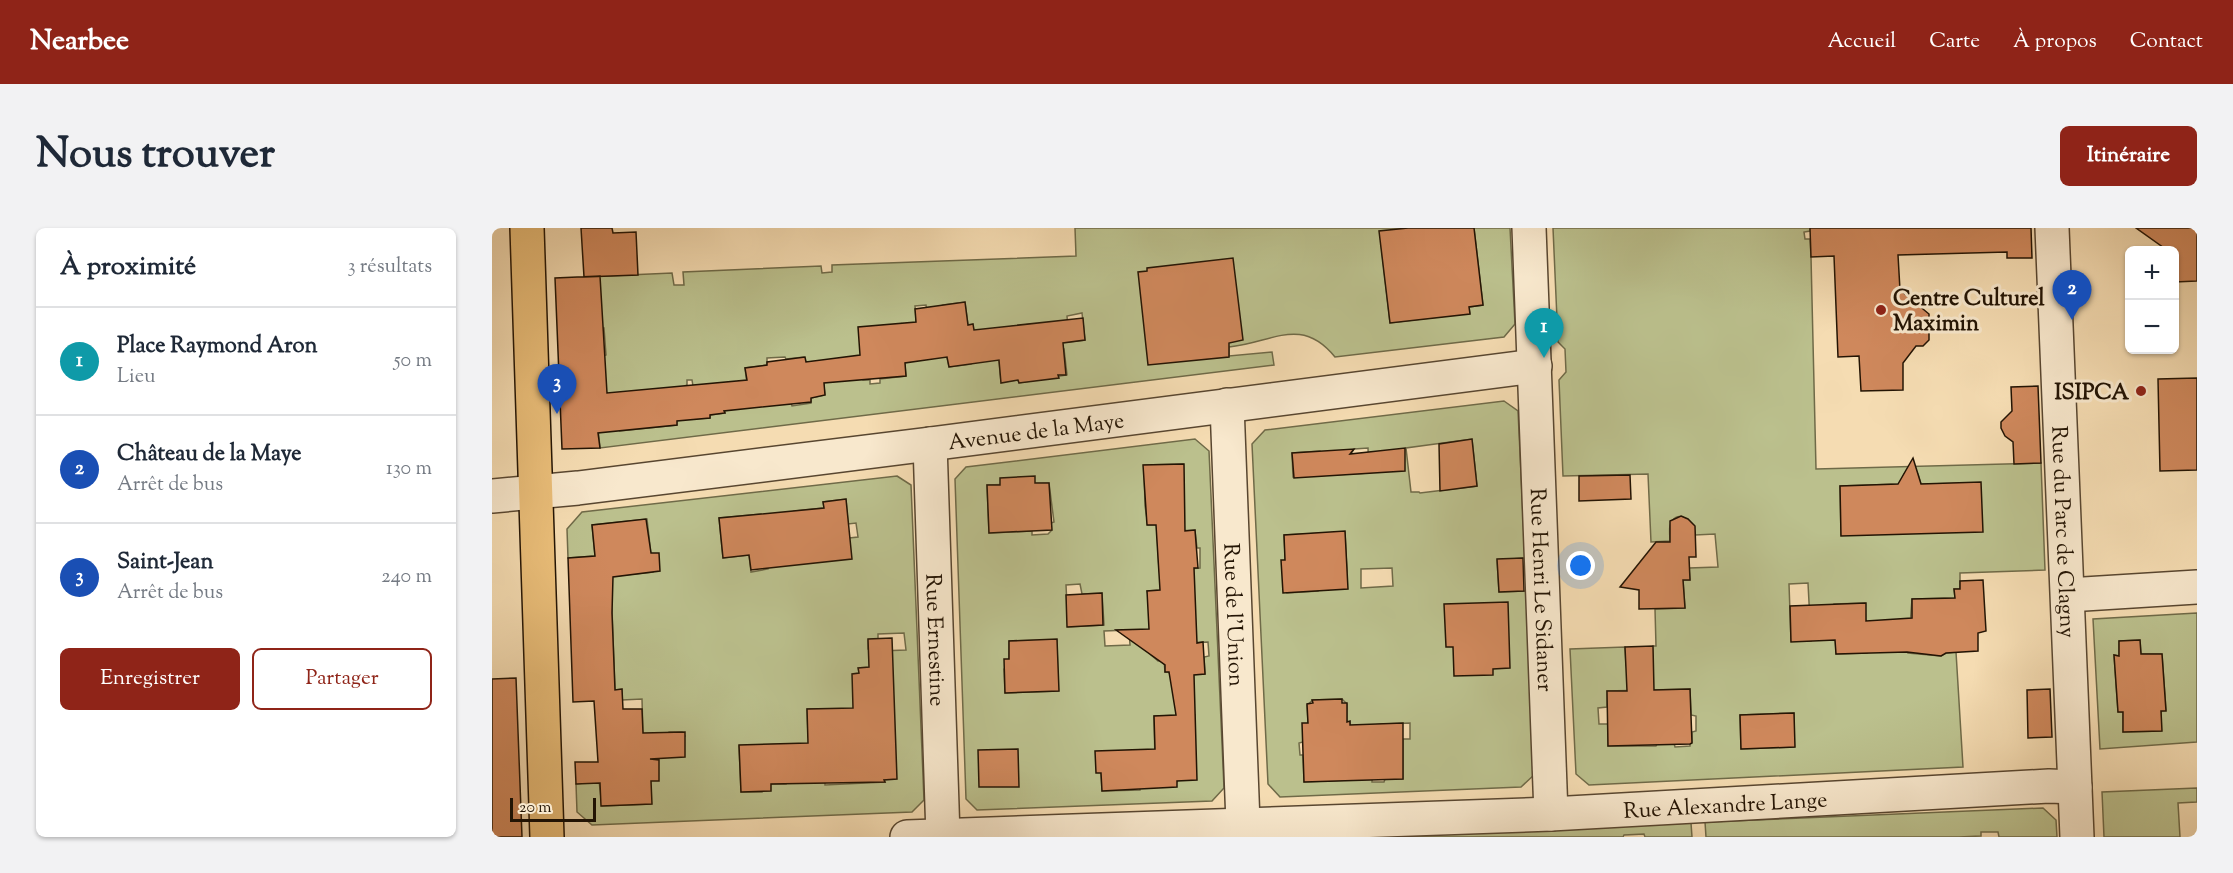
<!DOCTYPE html>
<html lang="fr">
<meta charset="utf-8">
<style>
:root{--surface:#fff;--page:#f2f2f3;--text:#1f2937;--muted:#747a83;--line:#e0e1e3;--accent:#8f2418}
body{margin:0;font-family:"Sorts Mill Goudy",serif;background:var(--page);color:var(--text)}
.controls{position:absolute;right:18px;top:18px;display:grid;overflow:hidden;border-radius:9px;box-shadow:0 2px 4px #0004}
.controls button{width:54px;height:54px;display:grid;place-items:center;padding:0;border:0;border-bottom:2px solid var(--line);background:var(--surface);color:var(--text);font:30px sans-serif}
.scale{position:absolute;left:18px;bottom:15px;width:86px;box-sizing:border-box;padding-left:6px;border:3px solid #231404;border-top:0;font-size:16px;line-height:21px;white-space:nowrap;color:#231404;-webkit-text-stroke:4px #f8e8cd;paint-order:stroke}
.you{position:absolute;left:1089px;top:338px;width:21px;height:21px;margin:-15px;border:4px solid #fff;border-radius:50%;background:#1a73e8;box-shadow:0 0 0 9px #1a73e833}
.badge{display:grid;place-items:center;width:39px;height:39px;border-radius:50%;background:var(--accent);color:#fff;font-size:20px;font-weight:700}
.pin{position:absolute;translate:-50% -50px;filter:drop-shadow(0 2px 3px #0008)}
.pin::after{content:'';position:absolute;top:32px;width:21px;height:18px;background:inherit;clip-path:polygon(0 0,100% 0,50% 100%)}
.list{margin:0;padding:0;list-style:none}
h2{display:flex;justify-content:space-between;align-items:center;height:78px;margin:0;padding:0 24px;font-size:26px}
h2 small{font-size:20px;font-weight:400;color:var(--muted)}
.list li{display:grid;grid-template-columns:39px 1fr auto;gap:18px;align-items:center;box-sizing:border-box;height:108px;padding:0 24px;border-top:2px solid var(--line)}
.list b{display:block;font-size:22px;white-space:nowrap}
.list p{margin:0;font-size:20px;white-space:nowrap;color:var(--muted)}
.list em{font-size:20px;font-style:normal;color:var(--muted)}
.actions{display:flex;gap:12px;padding:18px 24px}
.actions a{flex:1;padding:14px 0;border:2px solid var(--accent);border-radius:9px;text-align:center;font-size:21px;color:var(--accent)}
.actions .main{background:var(--accent);color:#fff}
.map{position:relative;flex:none;width:1705px;height:609px;overflow:hidden;border-radius:9px}
header{display:flex;align-items:center;gap:36px;box-sizing:border-box;height:84px;padding:0 30px;background:var(--accent);color:#fff}
header strong{font-size:28px}
nav{display:flex;gap:33px;margin-inline-start:auto;font-size:21px}
.intro{display:flex;align-items:center;justify-content:space-between;box-sizing:border-box;height:144px;padding:0 36px}
h1{margin:0;font-size:42px}
.button{padding:15px 27px;border-radius:9px;background:var(--accent);color:#fff;font-size:21px;font-weight:700}
main{display:flex;gap:36px;padding:0 36px}
aside{flex:1;background:var(--surface);border-radius:9px;box-shadow:0 2px 4px #0004}
.map>svg:first-child{display:block}
.green{fill:#bbc08d;stroke:#6f6a48;stroke-width:1.5;fill-rule:evenodd}
.building{fill:#cf885c;stroke:#231404;stroke-width:1.5}
.lines{fill:none;stroke-linecap:round;stroke-linejoin:round}
.minor-casing{stroke:#584630;stroke-width:36}
.major-casing{stroke:#231404;stroke-width:36}
.minor{stroke:#f8e8cd;stroke-width:33}
.major{stroke:#eabe79;stroke-width:33}
.poi-dot{fill:#8f2418;stroke:#f8e8cd;stroke-width:2}
.labels{text-anchor:middle;stroke-width:6;stroke-linejoin:round;paint-order:stroke}
.poi-label{font-size:22px;font-weight:bold;fill:#231404;stroke:#f8e8cd;text-anchor:start}
.street-label{font-size:22px;fill:#231404;stroke:#f8e8cd}
</style>
<header>
<strong>Nearbee</strong>
<nav><a>Accueil</a><a>Carte</a><a>À propos</a><a>Contact</a></nav>
</header>
<div class="intro"><h1>Nous trouver</h1><a class="button">Itinéraire</a></div>
<main>
<aside>
<h2>À proximité<small>3 résultats</small></h2>
<ul class="list">
<li><span class="badge" style="background:#0f9aa8">1</span><div><b>Place Raymond Aron</b><p>Lieu</p></div><em>50 m</em></li>
<li><span class="badge" style="background:#1a4fb4">2</span><div><b>Château de la Maye</b><p>Arrêt de bus</p></div><em>130 m</em></li>
<li><span class="badge" style="background:#1a4fb4">3</span><div><b>Saint-Jean</b><p>Arrêt de bus</p></div><em>240 m</em></li>
</ul>
<div class="actions"><a class="main">Enregistrer</a><a>Partager</a></div>
</aside>
<div class="map">
<svg width="1705" height="609" viewBox="0 0 1705 609">
<rect width="100%" height="100%" fill="#f5dcb2"/>
<filter id="stains"><feTurbulence type="fractalNoise" baseFrequency=".00333" numOctaves="4"/><feColorMatrix values="0 0 0 0 .2 0 0 0 0 .09 0 0 0 0 .02 0 0 0 .5 -.17"/></filter>
<radialGradient id="worn" r=".72"><stop offset=".6" stop-color="#630" stop-opacity="0"/><stop offset="1" stop-color="#630" stop-opacity=".3"/></radialGradient>
<!-- green -->
<path class="green" d="M 583,0 L 916,0 L 888,6 L 898,95 L 978,85 L 977,79 L 991,77 L 982,0 L 1018,0 L 1023,96 L 1012,109 L 843,129 C 809,87 780,115 737,119 L 737,128 L 780,124 L 782,137 L 108,220 L 106,200 L 108,129 L 114,127 L 112,100 L 110,100 L 92,49 L 180,45 L 182,57 L 192,57 L 191,44 L 329,38 L 330,45 L 340,44 L 340,37 L 584,28 ZM 473,74 L 476,97 L 481,97 L 484,120 L 477,121 L 479,136 L 457,139 L 455,129 L 425,105 L 423,78 L 434,77 L 435,84 L 451,77 ZM 590,85 L 593,112 L 577,114 L 575,88 ZM 409,96 L 414,148 L 388,151 L 388,155 L 378,156 L 378,152 L 371,152 L 369,130 ZM 540,96 L 572,121 L 575,147 L 527,155 L 526,152 L 509,154 L 504,103 L 521,98 ZM 293,129 L 294,131 L 312,129 L 314,134 L 329,133 L 333,167 L 319,170 L 319,175 L 300,178 L 299,175 L 256,165 L 253,140 L 275,137 L 275,130 ZM 195,152 L 200,152 L 201,158 L 229,155 L 233,185 L 218,187 L 218,190 L 197,191 L 193,158 L 195,157 ZM 182,166 L 185,197 L 127,203 Z
M 1061,0 L 1318,0 L 1318,3 L 1312,4 L 1313,11 L 1318,11 L 1319,29 L 1324,241 L 1549,235 L 1553,342 L 1468,345 L 1468,361 L 1462,361 L 1463,370 L 1420,371 L 1416,425 L 1449,428 L 1454,425 L 1464,424 L 1471,539 L 1097,557 L 1084,546 L 1078,421 L 1133,419 L 1134,437 L 1161,418 L 1164,418 L 1163,381 L 1193,380 L 1191,352 L 1198,352 L 1197,340 L 1226,339 L 1223,306 L 1203,307 C 1202,289 1182,281 1178,298 C 1177,302 1178,309 1178,313 L 1159,314 L 1156,246 L 1071,248 L 1067,152 L 1074,144 L 1073,121 L 1066,114 ZM 1420,243 L 1426,246 L 1429,256 L 1489,255 L 1349,307 L 1348,258 L 1408,256 L 1412,246 ZM 1316,355 L 1319,413 L 1299,413 L 1297,356 ZM 1373,375 L 1375,425 L 1344,426 L 1342,376 ZM 1198,461 L 1199,487 L 1204,488 L 1204,503 L 1200,504 L 1200,514 L 1198,514 L 1198,518 L 1183,519 L 1182,515 L 1165,516 L 1164,518 L 1116,518 L 1116,496 L 1107,496 L 1106,480 L 1115,479 L 1115,463 ZM 1302,485 L 1302,519 L 1249,521 L 1248,487 Z
M 1012,173 L 1026,183 L 1033,330 L 1005,332 L 1007,364 L 1034,363 L 1043,546 L 1029,559 L 788,569 L 776,556 L 760,216 L 773,202 ZM 980,211 L 985,258 L 928,265 L 927,264 L 919,264 L 914,220 ZM 876,220 L 877,245 L 801,249 L 800,225 L 828,223 L 835,231 L 856,230 L 862,221 ZM 853,304 L 855,344 L 825,346 L 826,363 L 795,365 L 792,307 ZM 900,340 L 901,358 L 869,360 L 869,341 ZM 850,471 L 855,476 L 855,494 L 858,494 L 858,500 L 890,496 L 918,495 L 918,511 L 911,511 L 911,551 L 893,551 L 892,554 L 880,554 L 880,551 L 812,554 L 811,527 L 808,527 L 807,515 L 811,514 L 816,495 L 815,477 L 821,472 Z
M 703,211 L 717,223 L 732,560 L 720,573 L 485,582 L 474,571 L 463,251 L 474,239 ZM 691,236 L 692,295 L 656,297 L 653,278 L 652,237 ZM 557,255 L 562,294 L 559,295 L 559,303 L 556,306 L 540,307 L 540,303 L 497,305 L 495,257 ZM 703,302 L 705,320 L 708,320 L 708,340 L 694,341 L 666,406 L 655,363 L 672,362 L 667,342 L 665,304 ZM 588,356 L 590,366 L 610,365 L 612,397 L 576,399 L 574,357 ZM 637,402 L 638,417 L 613,418 L 612,403 ZM 565,412 L 566,463 L 513,465 L 512,441 L 517,440 L 517,413 ZM 716,414 L 717,428 L 712,429 L 713,446 L 678,447 L 677,444 L 673,444 L 672,432 L 666,433 L 659,427 L 659,416 ZM 703,487 L 685,553 L 663,533 L 662,488 ZM 647,522 L 648,562 L 610,563 L 609,545 Z
M 405,248 L 419,257 L 432,572 L 420,584 L 100,597 L 85,584 L 84,556 L 107,553 L 110,578 L 159,576 L 158,537 L 139,537 L 193,508 L 190,504 L 177,504 L 175,507 L 151,508 L 150,471 L 130,472 L 130,461 L 123,462 L 120,382 L 113,349 L 161,344 L 155,291 L 100,297 L 103,328 L 76,330 L 75,301 L 90,284 ZM 354,271 L 356,296 L 364,295 L 366,309 L 357,310 L 303,283 L 332,280 L 331,274 ZM 269,286 L 276,341 L 259,344 L 257,327 L 231,330 L 227,290 ZM 412,405 L 414,422 L 387,423 L 387,420 L 376,421 L 376,412 L 386,411 L 386,406 ZM 315,481 L 342,481 L 316,508 ZM 293,516 L 294,556 L 279,556 L 270,564 L 249,564 L 247,518 ZM 332,519 L 392,552 L 393,554 L 333,557 Z
M 1705,385 L 1705,514 L 1608,521 L 1601,391 ZM 1648,412 L 1649,426 L 1670,426 L 1674,482 L 1669,483 L 1669,503 L 1631,504 L 1631,484 L 1626,484 L 1622,427 L 1627,428 L 1627,413 Z
M 1705,560 L 1705,574 L 1686,575 L 1688,609 L 1612,609 L 1610,564 Z
M 1551,580 L 1564,592 L 1565,609 L 1507,609 L 1506,604 L 1489,604 L 1489,608 L 1467,609 L 1214,609 L 1213,594 Z
M 1199,595 L 1200,609 L 1153,609 L 1152,606 L 1132,607 L 1131,609 L 905,609 L 905,606 Z"/>
<!-- building -->
<path class="building" d="M 89,0 L 120,0 L 121,5 L 144,4 L 146,47 L 92,49 Z
M 916,0 L 982,0 L 991,77 L 977,79 L 978,86 L 898,95 L 887,3 Z
M 1318,0 L 1539,0 L 1540,30 L 1515,30 L 1515,24 L 1406,27 L 1408,62 L 1437,86 L 1437,112 L 1431,118 L 1424,118 L 1411,135 L 1411,162 L 1369,163 L 1367,128 L 1346,129 L 1342,28 L 1319,29 Z
M 1644,0 L 1705,0 L 1705,53 L 1683,54 L 1683,22 L 1675,22 Z
M 741,30 L 751,112 L 737,115 L 737,129 L 656,137 L 646,44 L 655,43 L 655,40 Z
M 108,48 L 115,165 L 255,152 L 253,140 L 275,137 L 275,134 L 313,129 L 314,134 L 368,127 L 366,99 L 424,94 L 423,81 L 473,74 L 476,97 L 481,96 L 482,102 L 591,90 L 593,112 L 571,115 L 574,147 L 566,147 L 567,150 L 527,155 L 526,152 L 509,155 L 507,132 L 457,139 L 455,129 L 413,135 L 414,148 L 332,155 L 333,167 L 319,170 L 319,174 L 232,183 L 233,185 L 218,187 L 218,190 L 185,193 L 185,197 L 106,205 L 108,220 L 70,221 L 63,50 Z
M 1705,150 L 1705,242 L 1668,243 L 1666,151 Z
M 1546,158 L 1549,235 L 1522,236 L 1521,214 L 1513,208 L 1509,200 L 1509,194 L 1520,183 L 1519,159 Z
M 980,211 L 985,258 L 948,263 L 947,216 Z
M 913,220 L 913,243 L 802,250 L 800,225 L 862,221 L 858,226 Z
M 1421,230 L 1429,256 L 1489,254 L 1491,304 L 1349,308 L 1348,258 L 1406,256 Z
M 692,236 L 693,303 L 703,302 L 706,340 L 702,340 L 705,415 L 711,414 L 713,446 L 702,447 L 705,552 L 685,553 L 685,559 L 610,563 L 609,545 L 604,545 L 603,523 L 663,521 L 662,488 L 684,487 L 677,444 L 673,444 L 673,437 L 624,402 L 657,401 L 655,363 L 668,362 L 664,297 L 655,297 L 651,237 Z
M 1138,247 L 1139,271 L 1087,273 L 1087,248 Z
M 543,248 L 543,255 L 557,255 L 560,302 L 497,305 L 495,257 L 508,257 L 508,250 Z
M 354,271 L 360,331 L 259,342 L 257,327 L 231,330 L 227,290 L 332,280 L 331,274 Z
M 1189,288 L 1196,291 L 1203,298 L 1204,329 L 1197,329 L 1198,352 L 1191,352 L 1193,380 L 1147,381 L 1147,362 L 1128,359 L 1164,314 L 1178,314 L 1178,293 Z
M 154,291 L 159,325 L 167,325 L 168,343 L 121,349 L 120,385 L 123,462 L 130,461 L 131,481 L 150,481 L 151,505 L 193,504 L 193,529 L 158,531 L 167,532 L 167,553 L 159,553 L 160,576 L 109,578 L 108,555 L 84,556 L 83,534 L 106,534 L 102,473 L 81,474 L 76,330 L 103,328 L 100,297 Z
M 853,303 L 856,361 L 791,365 L 789,332 L 793,332 L 792,307 Z
M 1031,330 L 1032,363 L 1007,364 L 1005,331 Z
M 1491,352 L 1494,403 L 1486,405 L 1486,423 L 1454,425 L 1449,428 L 1415,424 L 1344,426 L 1343,412 L 1299,414 L 1298,378 L 1374,375 L 1374,393 L 1420,390 L 1420,371 L 1463,370 L 1462,361 L 1468,361 L 1468,353 Z
M 610,365 L 611,397 L 575,399 L 574,367 Z
M 1016,374 L 1018,440 L 1001,441 L 1001,447 L 962,448 L 961,419 L 954,419 L 952,376 Z
M 400,410 L 405,551 L 392,552 L 393,554 L 279,556 L 279,563 L 249,564 L 247,517 L 316,515 L 315,481 L 361,480 L 360,446 L 367,445 L 366,440 L 377,439 L 376,411 Z
M 565,411 L 567,463 L 513,465 L 512,431 L 517,431 L 517,413 Z
M 1648,412 L 1649,426 L 1670,426 L 1674,483 L 1669,483 L 1670,503 L 1631,504 L 1631,484 L 1626,484 L 1622,427 L 1627,428 L 1627,413 Z
M 1161,418 L 1162,462 L 1198,461 L 1200,515 L 1198,516 L 1116,518 L 1115,463 L 1135,463 L 1133,419 Z
M 24,450 L 30,609 L 0,609 L 0,451 Z
M 1558,461 L 1560,509 L 1536,510 L 1535,462 Z
M 850,471 L 850,475 L 855,475 L 855,494 L 858,493 L 858,497 L 911,495 L 911,551 L 812,554 L 810,495 L 816,495 L 815,476 L 821,475 L 820,472 Z
M 1302,485 L 1303,519 L 1249,521 L 1248,487 Z
M 526,521 L 527,559 L 487,559 L 486,522 Z"/>
<g class="lines">
<!-- minor casing -->
<g class="minor-casing">
<g id="minor">
<path id="s1" d="M 1037,0 L 1059,586"/>
<path id="s2" d="M 1560,0 L 1585,609"/>
<path id="s3" d="M 735,177 L 751,595"/>
<path id="s4" d="M 438,216 L 451,608"/>
<path id="s5" d="M 0,268 L 86,260 L 438,216 L 1043,138"/>
<path d="M 1576,367 L 1705,359"/>
<path id="s6" d="M 415,609 L 1059,586 L 1557,558 L 1583,559"/>
</g>
</g>
<!-- major casing -->
<g class="major-casing">
<path id="major" d="M 35,0 L 55,609"/>
</g>
<!-- minor -->
<use href="#minor" class="minor"/>
<!-- major -->
<use href="#major" class="major"/>
</g>
<!-- markers -->
<g class="poi-dot">
<circle cx="1389" cy="82" r="6"/>
<circle cx="1649" cy="163" r="6"/>
</g>
<g class="labels">
<!-- poi labels -->
<g class="poi-label">
<text x="1401" y="77">Centre Culturel<tspan x="1401" dy="25">Maximin</tspan></text>
<text x="1637" y="171" text-anchor="end">ISIPCA</text>
</g>
<!-- street labels -->
<g class="street-label">
<text dy="8" stroke="none"><textPath href="#s5" startOffset="548">Avenue de la Maye</textPath></text>
<text dy="8" stroke="none"><textPath href="#s2" startOffset="304">Rue du Parc de Clagny</textPath></text>
<text dy="8" stroke="none"><textPath href="#s1" startOffset="362">Rue Henri Le Sidaner</textPath></text>
<text dy="8" stroke="none"><textPath href="#s3" startOffset="210">Rue de l'Union</textPath></text>
<text dy="8" stroke="none"><textPath href="#s4" startOffset="196">Rue Ernestine</textPath></text>
<text dy="8" stroke="none"><textPath href="#s6" startOffset="819">Rue Alexandre Lange</textPath></text>
</g>
</g>
<rect width="100%" height="100%" filter="url(#stains)"/>
<rect width="100%" height="100%" fill="url(#worn)"/>
</svg>
<div class="controls">
<button>+</button>
<button>−</button>
</div>
<div class="scale">20 m</div>
<div class="you"></div>
<div class="pin badge" style="left:1052px;top:130px;background:#0f9aa8">1</div>
<div class="pin badge" style="left:1580px;top:92px;background:#1a4fb4">2</div>
<div class="pin badge" style="left:65px;top:186px;background:#1a4fb4">3</div>
</div>
</main>
